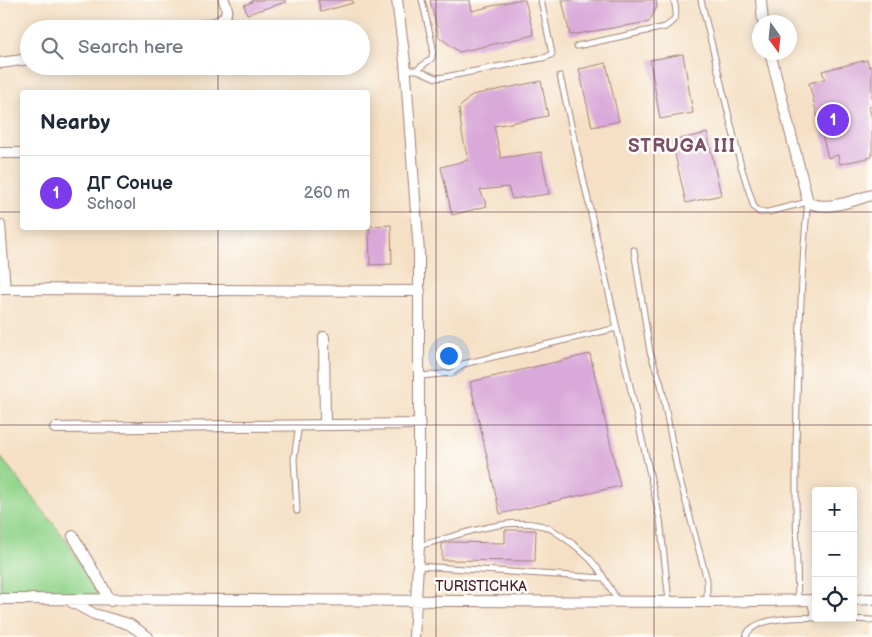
<!DOCTYPE html>
<meta charset="utf-8">
<style>
:root{--surface:#fff;--page:#f6f6f7;--text:#1f2937;--muted:#747a83;--line:#e0e1e3;--accent:#7c3aed}
body{margin:0;font-family:"Balsamiq Sans",sans-serif;background:var(--page);color:var(--text)}
.controls{position:absolute;right:15px;bottom:15px;display:grid;overflow:hidden;border-radius:5px;box-shadow:0 2px 12px #0003}
.controls button{width:45px;height:45px;display:grid;place-items:center;padding:0;border:0;border-bottom:1px solid var(--line);background:var(--surface);color:var(--text);font:25px sans-serif}
.compass{position:absolute;left:752px;top:15px;width:45px;height:45px;border-radius:50%;background:var(--surface);box-shadow:0 2px 12px #0003;rotate:165deg}
.you{position:absolute;left:448px;top:355px;width:18px;height:18px;margin:-12px;border:4px solid #fff;border-radius:50%;background:#1a73e8;box-shadow:0 0 0 8px #1a73e833}
.badge{display:grid;place-items:center;width:32px;height:32px;border-radius:50%;background:var(--accent);color:#fff;font-size:16px;font-weight:700}
.pin{position:absolute;translate:-50% -50%;border:2px solid #fff;box-shadow:0 1px 5px #0006}
.list{margin:0;padding:0;list-style:none}
h2{display:flex;justify-content:space-between;align-items:center;height:65px;margin:0;padding:0 20px;font-size:21px}
h2 small{font-size:16px;font-weight:400;color:var(--muted)}
.list li{display:grid;grid-template-columns:32px 1fr auto;gap:15px;align-items:center;box-sizing:border-box;height:75px;padding:0 20px;border-top:1px solid var(--line)}
.list b{display:block;font-size:19px;white-space:nowrap}
.list p{margin:0;font-size:16px;white-space:nowrap;color:var(--muted)}
.list em{font-size:16px;font-style:normal;color:var(--muted)}
.icon{flex:none;width:28px;height:28px;fill:none;stroke:currentColor;stroke-width:2;stroke-linecap:round;stroke-linejoin:round}
.map{position:relative;flex:none;width:872px;height:637px;overflow:hidden}
.search{position:absolute;background:var(--surface);box-shadow:0 2px 12px #0003;left:20px;top:20px;width:350px;height:55px;display:flex;align-items:center;gap:12px;box-sizing:border-box;padding:0 18px;border-radius:28px;color:var(--muted);font-size:19px}
.panel{position:absolute;background:var(--surface);box-shadow:0 2px 12px #0003;left:20px;top:90px;width:350px;height:140px;border-radius:5px}
.map>svg:first-child{display:block}
.green{fill:#94d68d;stroke:#6f7a5c}
.building{fill:#d9a9d9}
.lines{fill:none;stroke-linecap:round;stroke-linejoin:round}
.lane-casing{stroke:#a08078;stroke-width:7}
.street-casing{stroke:#a08078;stroke-width:12}
.lane{stroke:#fff;stroke-width:5}
.street{stroke:#fff;stroke-width:10}
.grid{fill:none;stroke:#4a1f2b;stroke-width:1;stroke-opacity:0.55}
.labels{text-anchor:middle;stroke-width:5;stroke-linejoin:round;paint-order:stroke}
.street-label{font-size:14px;fill:#4a1f2b;stroke:#fdfcf7}
.district-label{font-size:19px;font-weight:bold;letter-spacing:1px;fill:#7c4f68;stroke:#fdfcf7}
</style>
<div class="map">
<svg width="872" height="637" viewBox="0 0 872 637">
<rect width="100%" height="100%" fill="#fdfcf7"/>
<filter id="ink" filterUnits="userSpaceOnUse"><feTurbulence type="fractalNoise" baseFrequency=".02" numOctaves="2"/><feDisplacementMap in="SourceGraphic" scale="10" xChannelSelector="R" yChannelSelector="G"/><feConvolveMatrix kernelMatrix="1 2 1 2 8 2 1 2 1" color-interpolation-filters="sRGB"/></filter>
<filter id="wash" filterUnits="userSpaceOnUse"><feTurbulence type="fractalNoise" baseFrequency=".0096" numOctaves="4" result="noise"/><feDisplacementMap in="SourceGraphic" scale="20" xChannelSelector="R" yChannelSelector="G"/><feGaussianBlur stdDeviation="1.12" result="paint"/><feColorMatrix in="noise" values="0 0 0 0 0 0 0 0 0 0 0 0 0 0 0 0 0 1.4 0 .05"/><feComposite in="paint" operator="in"/></filter>
<g filter="url(#wash)">
<rect width="100%" height="100%" fill="#f5e0c5"/>
<!-- green -->
<path class="green" d="M 0,456 L 67,541 L 98,595 L 0,597 Z"/>
<g id="blocks">
<!-- building -->
<path class="building" d="M 252,0 L 285,0 L 286,2 L 247,14 L 244,5 L 252,2 Z
M 318,0 L 352,0 L 353,3 L 321,12 Z
M 430,0 L 470,0 L 472,11 L 516,0 L 525,0 L 534,35 L 459,52 L 439,37 Z
M 562,0 L 656,0 L 657,7 L 649,22 L 570,35 Z
M 683,54 L 693,113 L 660,119 L 650,60 Z
M 867,60 L 869,67 L 872,66 L 872,106 L 869,107 L 872,119 L 872,157 L 840,164 L 838,155 L 828,158 L 809,83 L 825,79 L 822,71 Z
M 606,63 L 619,121 L 592,127 L 579,69 Z
M 541,81 L 548,116 L 494,126 L 501,158 L 541,152 L 549,194 L 512,199 L 508,187 L 480,190 L 487,206 L 452,215 L 441,167 L 468,160 L 462,133 L 459,108 L 472,95 Z
M 707,133 L 721,195 L 686,203 L 672,141 Z
M 391,225 L 392,264 L 370,265 L 369,226 Z
M 590,354 L 620,486 L 500,514 L 470,382 Z
M 505,530 L 536,530 L 535,561 L 442,560 L 442,544 L 450,542 L 505,543 Z"/>
</g>
</g>
<g filter="url(#ink)">
<use href="#blocks" fill-opacity="0" stroke="#a08078" stroke-width="1"/>
<g class="lines">
<!-- lane casing -->
<g class="lane-casing">
<path id="lane" d="M 701,0 L 741,166 L 754,207 L 759,212 L 768,212 L 808,202 C 803,242 802,283 800,323 C 795,416 795,508 798,600
M 577,46 L 665,27 C 678,19 677,14 674,0
M 406,70 L 417,70 L 432,58 L 433,47 L 422,0
M 417,70 L 436,78 L 445,77 L 547,57 L 552,54 L 541,0
M 560,76 L 660,519 L 669,601
M 634,250 L 650,352 L 661,384 L 677,469 L 707,580 L 707,602
M 420,376 L 452,373 L 463,364 L 617,328
M 297,511 L 294,459 L 299,424
M 419,546 C 454,537 515,512 551,529 C 558,533 566,539 573,544 C 586,555 596,563 604,578
M 418,566 L 604,578 L 618,601
M 810,600 L 814,618
M 821,618 L 872,620
M 746,637 C 750,617 800,617 816,618"/>
</g>
<!-- street casing -->
<g class="street-casing">
<path id="street" d="M 397,0 L 405,62 L 419,253 L 419,546 L 414,637
M 761,0 L 763,22
M 188,29 L 218,22 L 225,17 L 227,9 L 224,0
M 770,52 L 808,202 C 826,212 853,200 872,195
M 0,63 L 29,59
M 0,153 L 22,153
M 0,225 L 5,289
M 0,289 L 420,291
M 324,337 L 325,424
M 55,428 L 420,424
M 73,536 L 111,601
M 0,599 L 707,602 L 816,600
M 853,600 L 872,599
M 70,601 L 94,614 L 129,624 L 148,637"/>
</g>
<!-- lane -->
<use href="#lane" class="lane"/>
<!-- street -->
<use href="#street" class="street"/>
</g>
</g>
<!-- grid -->
<path class="grid" d="M 218,0 L 218,29M 436,0 L 436,637M 654,0 L 654,637M 218,66 L 218,92M 0,212 L 22,212M 368,212 L 872,212M 218,228 L 218,637M 0,425 L 872,425"/>
<g class="labels">
<!-- street labels -->
<g class="street-label">
<text x="481" y="591">TURISTICHKA</text>
</g>
<!-- district labels -->
<g class="district-label">
<text x="682" y="152">STRUGA III</text>
</g>
</g>
</svg>
<div class="controls">
<button>+</button>
<button>−</button>
<button><svg class="icon" aria-label="locate" viewBox="0 0 24 24"><circle cx="12" cy="12" r="6"/><path d="M12 2v4M12 18v4M2 12h4M18 12h4"/></svg></button>
</div>
<svg class="compass" viewBox="-18 -18 36 36"><path d="M0-13l5 13h-10z" fill="#e53935"/><path d="M0 13l5-13h-10z" fill="#747a83"/></svg>
<div class="you"></div>
<div class="pin badge" style="left:833px;top:120px">1</div>
<div class="search"><svg class="icon" aria-label="search" viewBox="0 0 24 24"><circle cx="10" cy="10" r="6"/><path d="M15 15l6 6"/></svg>Search here</div>
<section class="panel">
<h2>Nearby<small></small></h2>
<ul class="list">
<li><span class="badge">1</span><div><b>ДГ Сонце</b><p>School</p></div><em>260 m</em></li>
</ul>
</section>
</div>
